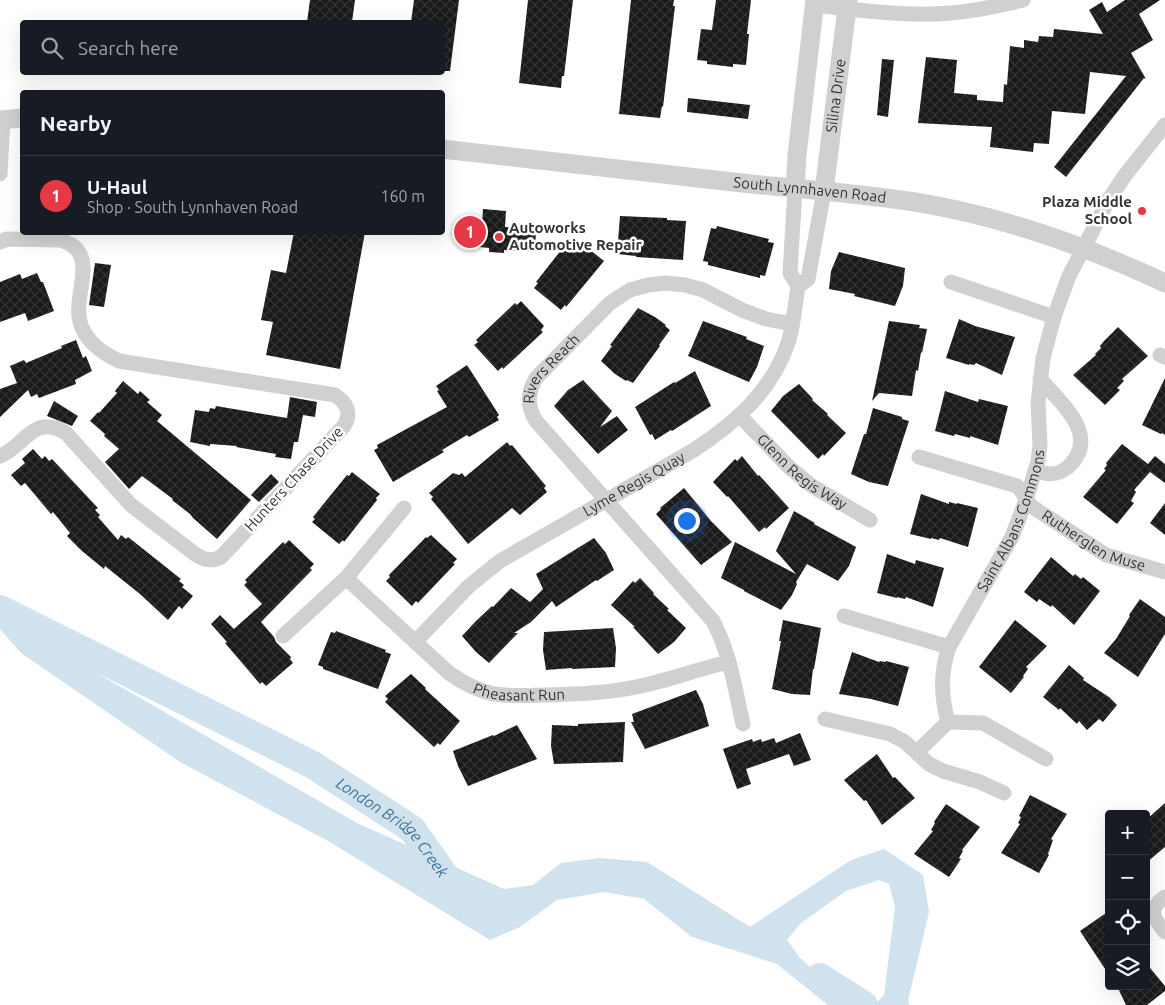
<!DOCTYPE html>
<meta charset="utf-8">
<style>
:root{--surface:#171b24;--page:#242831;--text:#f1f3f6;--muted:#9ea1a6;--line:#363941;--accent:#e63946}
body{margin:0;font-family:Ubuntu,sans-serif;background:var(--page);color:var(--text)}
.controls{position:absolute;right:15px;bottom:15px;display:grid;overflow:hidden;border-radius:5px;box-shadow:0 5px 20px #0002}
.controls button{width:45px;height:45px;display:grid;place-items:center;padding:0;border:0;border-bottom:1px solid var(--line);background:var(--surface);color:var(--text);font:25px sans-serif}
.you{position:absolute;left:686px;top:520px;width:18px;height:18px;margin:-12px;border:4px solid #fff;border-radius:50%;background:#1a73e8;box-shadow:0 0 0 8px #1a73e833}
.badge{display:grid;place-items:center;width:32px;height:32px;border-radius:50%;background:var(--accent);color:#fff;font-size:16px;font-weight:700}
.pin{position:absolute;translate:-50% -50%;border:2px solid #fff;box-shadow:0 1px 5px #0006}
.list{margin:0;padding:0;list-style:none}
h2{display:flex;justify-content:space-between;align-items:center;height:65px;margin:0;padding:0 20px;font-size:21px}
h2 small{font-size:16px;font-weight:400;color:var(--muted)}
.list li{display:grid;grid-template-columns:32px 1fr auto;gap:15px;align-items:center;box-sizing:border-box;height:80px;padding:0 20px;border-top:1px solid var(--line)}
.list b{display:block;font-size:19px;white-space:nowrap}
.list p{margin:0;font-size:16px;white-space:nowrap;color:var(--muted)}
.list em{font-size:16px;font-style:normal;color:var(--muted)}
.icon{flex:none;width:28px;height:28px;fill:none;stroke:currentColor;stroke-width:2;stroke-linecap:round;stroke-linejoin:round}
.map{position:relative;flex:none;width:1165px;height:1005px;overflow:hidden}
.search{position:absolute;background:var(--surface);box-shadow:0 5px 20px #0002;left:20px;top:20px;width:425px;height:55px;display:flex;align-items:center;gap:12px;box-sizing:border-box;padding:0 18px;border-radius:5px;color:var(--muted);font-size:19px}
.panel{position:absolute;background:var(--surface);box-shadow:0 5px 20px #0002;left:20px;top:90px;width:425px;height:145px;border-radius:5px}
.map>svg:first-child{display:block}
.water{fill:#cfe2ee;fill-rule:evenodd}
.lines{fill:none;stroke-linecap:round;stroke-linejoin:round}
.river{stroke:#cfe2ee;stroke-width:28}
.building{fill:url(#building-cross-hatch)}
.minor{stroke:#d0d0d0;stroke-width:15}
.tertiary{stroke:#d0d0d0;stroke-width:19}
.poi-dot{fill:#e63946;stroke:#fff;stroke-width:2}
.labels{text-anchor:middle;stroke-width:5;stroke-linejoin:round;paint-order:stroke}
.street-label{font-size:15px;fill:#333;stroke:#fff}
.poi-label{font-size:15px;font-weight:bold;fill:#333;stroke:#fff;text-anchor:end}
.water-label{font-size:16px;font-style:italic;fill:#3f7597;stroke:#fff}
</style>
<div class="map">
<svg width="1165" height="1005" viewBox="0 0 1165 1005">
<defs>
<pattern id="building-cross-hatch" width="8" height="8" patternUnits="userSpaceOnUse" patternTransform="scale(1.25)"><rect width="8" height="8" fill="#1a1a1a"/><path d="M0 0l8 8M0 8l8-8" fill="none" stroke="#333"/></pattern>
</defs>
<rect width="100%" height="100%" fill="#fff"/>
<!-- water -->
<path class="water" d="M 0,603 L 41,641 L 357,823 L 504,889 L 533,885 L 561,863 L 599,858 L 647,862 L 750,927 L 851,860 L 884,849 L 923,875 L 929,912 L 908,1001 L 910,1005 L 828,1005 L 777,964 L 692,937 L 644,899 L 605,892 L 557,900 L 520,927 L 490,940 L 328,841 L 180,762 L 21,653 L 0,629 ZM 879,880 L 889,884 L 895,907 L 884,995 L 875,1004 L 863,1005 L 821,977 L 800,958 L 787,940 L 801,923 L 846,891 Z"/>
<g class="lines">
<!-- river -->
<g class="river">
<path id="s1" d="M 0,609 L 313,765 L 412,829 L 453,887"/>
<path d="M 820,977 L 864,1005"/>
</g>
</g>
<!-- building -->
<path class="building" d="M 310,0 L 355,0 L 352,22 L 307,22 Z
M 414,0 L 459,0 L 450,71 L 442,71 L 442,22 L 411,22 Z
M 528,0 L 573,0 L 564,76 L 562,76 L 561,88 L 519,83 Z
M 631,0 L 674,0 L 673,6 L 675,6 L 663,107 L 662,106 L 660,118 L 619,114 Z
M 716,0 L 751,0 L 747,34 L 749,34 L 746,65 L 733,64 L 733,67 L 707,64 L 707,61 L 697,60 L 701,29 L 712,30 Z
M 1125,0 L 1160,0 L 1139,14 L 1153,40 L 1131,53 L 1146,79 L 1144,78 L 1066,177 L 1054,167 L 1126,76 L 1090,72 L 1085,114 L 1052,111 L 1049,144 L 1034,143 L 1033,152 L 990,147 L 992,127 L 918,123 L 926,57 L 957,60 L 954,93 L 977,95 L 977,100 L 1003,102 L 1004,84 L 1007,85 L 1010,46 L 1024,48 L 1024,40 L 1038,42 L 1039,36 L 1053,37 L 1054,29 L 1103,34 L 1089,10 L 1102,2 L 1107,12 Z
M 882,59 L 894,60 L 888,117 L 877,115 Z
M 688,98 L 750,105 L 748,119 L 687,112 Z
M 483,209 L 506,211 L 505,227 L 536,229 L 535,252 L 504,250 L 504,253 L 489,252 L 489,248 L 461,245 L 462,222 L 482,224 Z
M 620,216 L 667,218 L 667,220 L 686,221 L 683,260 L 636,257 L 636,256 L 617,254 Z
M 717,226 L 769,239 L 768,242 L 774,243 L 765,276 L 760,275 L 760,278 L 708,265 L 708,262 L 703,261 L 711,228 L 716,229 Z
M 294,232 L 365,232 L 340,369 L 266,355 L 273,322 L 261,320 L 271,270 L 286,273 Z
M 574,237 L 604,261 L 566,307 L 565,305 L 561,310 L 534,288 L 538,283 L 536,282 L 569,240 L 571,242 Z
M 839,252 L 905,268 L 903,286 L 895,306 L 854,296 L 855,294 L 829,289 L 831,271 Z
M 95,263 L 111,265 L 104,307 L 89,305 Z
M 37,273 L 41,282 L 43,282 L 54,311 L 28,321 L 25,313 L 0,322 L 0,282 L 20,274 L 22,279 Z
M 521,301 L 544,326 L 541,330 L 543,332 L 503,369 L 502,367 L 498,371 L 474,345 L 478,342 L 476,340 L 515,303 L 517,305 Z
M 638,308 L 655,317 L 666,325 L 665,326 L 670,330 L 659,345 L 660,346 L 633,383 L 627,380 L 626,381 L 615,374 L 601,361 L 612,346 L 610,345 Z
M 959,319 L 975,326 L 1015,337 L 1002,375 L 976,363 L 974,365 L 969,364 L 969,365 L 946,358 Z
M 703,321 L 747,337 L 746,339 L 764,346 L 757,367 L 749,382 L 688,356 Z
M 889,321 L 920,325 L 919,328 L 927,329 L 922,353 L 921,352 L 918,371 L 916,370 L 912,396 L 879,393 L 872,401 Z
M 1118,327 L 1148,356 L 1122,379 L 1124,381 L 1117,388 L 1120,390 L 1105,405 L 1073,375 L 1096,355 L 1095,354 L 1101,348 L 1100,346 L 1104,341 Z
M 76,340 L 83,358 L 86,356 L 92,371 L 75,380 L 76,384 L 39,398 L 37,394 L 31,397 L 28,390 L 0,417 L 0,389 L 17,383 L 10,366 L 24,360 L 26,363 L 62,348 L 61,346 Z
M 467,365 L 499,415 L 497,417 L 499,420 L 469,437 L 467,435 L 442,450 L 444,452 L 393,482 L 374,450 L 378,448 L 377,445 L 447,407 L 437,391 L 439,390 L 436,386 Z
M 695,371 L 711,406 L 672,431 L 671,430 L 655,440 L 652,434 L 650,435 L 635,407 L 674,382 L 675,383 Z
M 1165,378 L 1165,435 L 1162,433 L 1161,434 L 1142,425 Z
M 583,380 L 612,411 L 600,427 L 617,416 L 628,430 L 598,454 L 554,406 L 568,390 Z
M 123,381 L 138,394 L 140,391 L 150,400 L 147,402 L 162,415 L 157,421 L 251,500 L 217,539 L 193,518 L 190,514 L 172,500 L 173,499 L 142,476 L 129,489 L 105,462 L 119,449 L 104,436 L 105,434 L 90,421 L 98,412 L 99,413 L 117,393 L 115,391 Z
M 799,384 L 813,399 L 812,400 L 828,414 L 827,415 L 846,433 L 824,456 L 823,454 L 818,459 L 771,411 L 783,396 Z
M 945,391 L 978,402 L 979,399 L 1008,406 L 998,445 L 970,436 L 970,438 L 955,434 L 954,436 L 935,431 Z
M 290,397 L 317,402 L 315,417 L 303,415 L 298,442 L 294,442 L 291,459 L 275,457 L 276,454 L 236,447 L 237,446 L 210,444 L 210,446 L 190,442 L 195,410 L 209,412 L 210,408 L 215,409 L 216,406 L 287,418 Z
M 54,401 L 78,416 L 72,426 L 47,416 Z
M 873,408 L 902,417 L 902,419 L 909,421 L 888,486 L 869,482 L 851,474 L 864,434 L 866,434 Z
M 507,442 L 510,446 L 512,445 L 546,486 L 544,488 L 547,492 L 520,515 L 512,508 L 468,544 L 431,499 L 433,497 L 429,493 L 453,473 L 459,475 L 462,473 L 465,477 Z
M 1122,444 L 1148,464 L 1155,456 L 1165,464 L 1165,483 L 1150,472 L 1134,490 L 1136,492 L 1131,501 L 1134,503 L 1117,524 L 1083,497 L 1106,470 L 1104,469 L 1107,465 L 1106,463 Z
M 33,449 L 42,459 L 45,456 L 49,461 L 52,459 L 98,508 L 95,510 L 100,515 L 98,517 L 118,540 L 121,535 L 126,539 L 128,537 L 181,579 L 179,581 L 184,585 L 182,587 L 193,596 L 182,609 L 179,606 L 168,620 L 140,594 L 105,566 L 104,569 L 82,551 L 67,536 L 70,533 L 53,512 L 51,514 L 25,483 L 21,486 L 11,475 L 25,463 L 22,459 Z
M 742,456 L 758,476 L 759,475 L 789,508 L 766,529 L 765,527 L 759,532 L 728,496 L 727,497 L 713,482 L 735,459 L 737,461 Z
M 352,472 L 380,494 L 376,498 L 377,500 L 344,542 L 343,540 L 339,544 L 312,522 L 315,519 L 313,517 L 347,475 L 349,476 Z
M 271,474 L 279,482 L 259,502 L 251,495 Z
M 684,488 L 711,521 L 732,542 L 701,565 L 656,514 L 661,509 L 660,508 Z
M 921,494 L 949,504 L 949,502 L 957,504 L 957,503 L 978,508 L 968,547 L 940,538 L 939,540 L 931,538 L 931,539 L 910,534 Z
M 1165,503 L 1165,535 L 1150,523 Z
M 794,511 L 815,523 L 814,524 L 856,547 L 849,566 L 838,581 L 807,564 L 796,582 L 797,584 L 792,595 L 781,610 L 744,591 L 744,590 L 721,578 L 735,542 L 796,574 L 776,551 Z
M 431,535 L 457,559 L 453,563 L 455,564 L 418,603 L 416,601 L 412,606 L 386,581 L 390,577 L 389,575 L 426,537 L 427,538 Z
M 594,538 L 606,553 L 614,570 L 597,581 L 596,580 L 556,607 L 552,601 L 531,622 L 514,633 L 518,633 L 489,663 L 476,652 L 462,636 L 476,621 L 492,606 L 493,607 L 511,588 L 530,602 L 543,589 L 536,574 Z
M 289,540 L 314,564 L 310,568 L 312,570 L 261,622 L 274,637 L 276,642 L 291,657 L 290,659 L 293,663 L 266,686 L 262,682 L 260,684 L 225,643 L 227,642 L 211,624 L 220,615 L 234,629 L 262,604 L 244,585 L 247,582 L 245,580 L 283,542 L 285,544 Z
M 887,554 L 915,564 L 916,560 L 944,568 L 933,607 L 906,597 L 905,599 L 897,597 L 897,598 L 877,593 Z
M 1051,557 L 1073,576 L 1075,574 L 1081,579 L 1083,577 L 1100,591 L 1074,625 L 1052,605 L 1051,607 L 1039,599 L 1037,602 L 1024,592 Z
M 640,578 L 654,593 L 653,594 L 669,609 L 667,610 L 686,628 L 674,642 L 658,654 L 633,627 L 635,627 L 611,605 L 633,581 L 635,583 Z
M 1140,599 L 1165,617 L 1165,634 L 1138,677 L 1104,653 L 1116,639 L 1130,616 L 1129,615 Z
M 783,620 L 821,628 L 814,669 L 813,669 L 810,695 L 792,694 L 772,689 L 781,641 L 779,641 Z
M 1015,620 L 1047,646 L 1026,667 L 1028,669 L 1023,676 L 1024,677 L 1011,693 L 979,667 Z
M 613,628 L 616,648 L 615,667 L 572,669 L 572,668 L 546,670 L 543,650 L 544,632 Z
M 336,631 L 386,650 L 385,652 L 391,654 L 378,689 L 323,669 L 323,667 L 318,665 L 331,632 L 335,633 Z
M 852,652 L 879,662 L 880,661 L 885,662 L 886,661 L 909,667 L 898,706 L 871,699 L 839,694 Z
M 1069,665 L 1084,678 L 1083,680 L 1109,697 L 1117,705 L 1103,722 L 1099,719 L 1087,730 L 1079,721 L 1077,724 L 1060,708 L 1059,710 L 1043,697 Z
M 411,674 L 426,688 L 425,689 L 460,721 L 440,745 L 438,743 L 434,747 L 385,702 L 388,699 L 385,696 Z
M 696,690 L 703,704 L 709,726 L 645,749 L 631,722 L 634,722 L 632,714 Z
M 625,722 L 623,762 L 554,764 L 551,746 L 552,725 L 578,726 L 578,724 Z
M 517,725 L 537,759 L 468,786 L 458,766 L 453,751 L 493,735 L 494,736 Z
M 800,733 L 811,760 L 794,766 L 789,754 L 746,769 L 751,784 L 737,789 L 723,749 L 752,739 L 753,742 L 761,739 L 762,742 L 774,738 L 776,743 Z
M 877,754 L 893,778 L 895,777 L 915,798 L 882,825 L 866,800 L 864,801 L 844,780 Z
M 1030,795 L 1067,814 L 1051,839 L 1053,840 L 1048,854 L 1049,855 L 1039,873 L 1001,853 L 1020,824 L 1018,823 L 1021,817 L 1019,816 Z
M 1165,803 L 1165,847 L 1146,863 L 1146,820 Z
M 946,804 L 980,827 L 962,850 L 963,851 L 959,858 L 961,859 L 949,877 L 914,854 L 933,831 L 931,830 L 935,823 L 934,822 Z
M 1109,911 L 1109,975 L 1080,931 Z
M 1146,963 L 1165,986 L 1165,991 L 1147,1005 L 1126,1005 L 1117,986 L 1146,986 Z"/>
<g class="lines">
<!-- minor -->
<g class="minor">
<path d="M 815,5 C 857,10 908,17 950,13 C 975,11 999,6 1023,0"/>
<path d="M 0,174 L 3,119"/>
<path d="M 0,242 L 7,239 L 60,240 C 100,251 75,289 79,317 C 82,338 100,352 119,361 L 335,395 C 347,403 352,413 344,426 L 221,557 C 211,562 204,560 195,554 L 131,505 L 66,433 C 33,413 25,446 0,456"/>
<path d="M 951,282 L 1054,317"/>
<path d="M 798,286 L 808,279 L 824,191"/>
<path d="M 1160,355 L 1165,357"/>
<path id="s2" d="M 740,416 L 790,468 L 812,486 L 870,520"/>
<path id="s3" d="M 919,457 L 1017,486 C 1023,492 1026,500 1031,506 L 1106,555 L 1165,572"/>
<path d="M 1035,471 C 1047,475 1058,476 1068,467 C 1102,436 1060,402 1040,379"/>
<path id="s4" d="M 346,578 L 449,673 C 486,699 503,696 546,695 C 580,694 612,693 645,685 C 673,679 701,668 729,662"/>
<path d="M 844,616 L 949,647"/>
<path d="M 283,636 L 346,578 L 404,508"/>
<path id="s5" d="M 415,642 L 469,586 L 500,561 L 694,450 C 735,423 772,391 788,343 C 794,325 795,304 798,286 L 790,273 L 795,189"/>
<path d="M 825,719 L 890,734 L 905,742 L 929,764 L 943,771 L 980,782 L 1004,793"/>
<path d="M 948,722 L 983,723 L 1046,759"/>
<path id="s6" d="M 743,724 C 735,689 730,653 713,621 L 536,421 C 527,406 527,394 536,378 L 610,303 L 630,290 L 648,285 L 666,283 L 685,285 L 703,290 L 742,310 L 766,319 L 792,324"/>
<path id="s7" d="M 917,752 L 948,722 C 941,696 940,673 949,647 L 1012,537 L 1026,500 L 1038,462 L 1040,444 L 1038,404 L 1043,358 L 1054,317 L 1069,276 L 1109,199 L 1126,174 L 1165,125"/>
<path d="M 1165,897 C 1148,909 1152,917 1165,932"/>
</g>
<!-- tertiary -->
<g class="tertiary">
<path d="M 0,120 L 22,118"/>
<path id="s8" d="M 442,149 C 542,160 642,171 742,183 C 800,189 857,193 915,202 C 1001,216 1086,246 1165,283"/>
<path d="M 795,189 L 797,155 L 815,0"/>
<path id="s9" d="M 824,191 L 848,0"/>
</g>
</g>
<!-- markers -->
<g class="poi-dot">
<circle cx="1142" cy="211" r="5"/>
<circle cx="499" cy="237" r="5"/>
</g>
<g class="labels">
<!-- street labels -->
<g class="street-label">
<text dy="5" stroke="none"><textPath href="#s9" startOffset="96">Silina Drive</textPath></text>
<text dy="5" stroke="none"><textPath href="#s8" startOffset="370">South Lynnhaven Road</textPath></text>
<text dy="5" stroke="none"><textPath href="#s6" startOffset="436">Rivers Reach</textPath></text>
<text dy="5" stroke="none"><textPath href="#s2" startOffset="84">Glenn Regis Way</textPath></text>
<text transform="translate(294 479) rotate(-47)" y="5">Hunters Chase Drive</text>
<text dy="5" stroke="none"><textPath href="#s5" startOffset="272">Lyme Regis Quay</textPath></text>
<text dy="5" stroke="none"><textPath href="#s7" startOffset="261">Saint Albans Commons</textPath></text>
<text dy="5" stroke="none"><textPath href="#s3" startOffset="199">Rutherglen Muse</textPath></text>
<text dy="5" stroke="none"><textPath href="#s4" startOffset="215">Pheasant Run</textPath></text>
</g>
<!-- poi labels -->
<g class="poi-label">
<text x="1132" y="207">Plaza Middle<tspan x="1132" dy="17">School</tspan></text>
<text x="509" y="233" text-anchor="start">Autoworks<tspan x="509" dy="17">Automotive Repair</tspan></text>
</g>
<!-- water labels -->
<g class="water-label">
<text dy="6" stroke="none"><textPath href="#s1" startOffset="452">London Bridge Creek</textPath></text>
</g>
</g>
</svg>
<div class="controls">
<button>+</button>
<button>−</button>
<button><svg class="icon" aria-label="locate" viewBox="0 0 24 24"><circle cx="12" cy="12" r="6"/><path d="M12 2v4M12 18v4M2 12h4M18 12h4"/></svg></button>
<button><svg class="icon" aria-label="layers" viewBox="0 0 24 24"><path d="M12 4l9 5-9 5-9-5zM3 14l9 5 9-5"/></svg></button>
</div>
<div class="you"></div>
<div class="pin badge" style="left:470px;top:232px">1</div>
<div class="search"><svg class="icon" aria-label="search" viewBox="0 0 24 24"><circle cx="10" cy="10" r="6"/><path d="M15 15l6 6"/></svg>Search here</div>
<section class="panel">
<h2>Nearby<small></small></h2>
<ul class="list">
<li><span class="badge">1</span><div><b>U-Haul</b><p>Shop · South Lynnhaven Road</p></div><em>160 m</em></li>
</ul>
</section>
</div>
